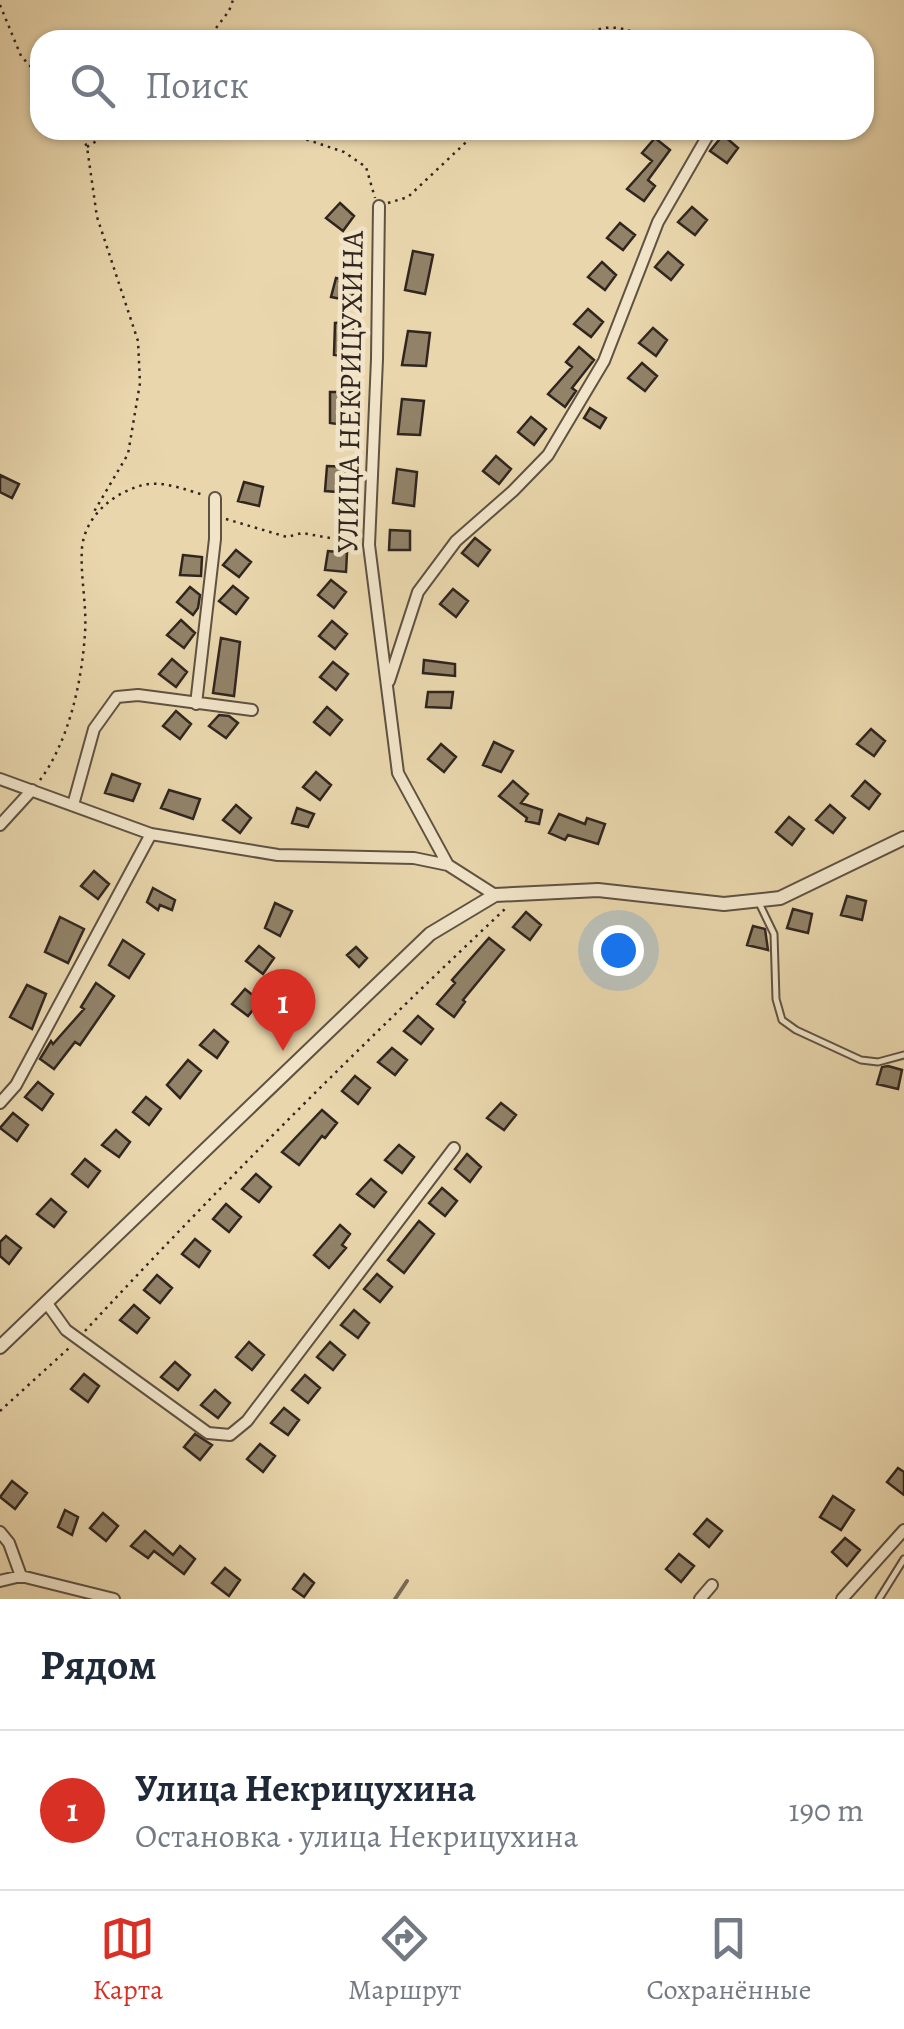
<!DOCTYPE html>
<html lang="ru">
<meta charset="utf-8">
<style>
:root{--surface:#fff;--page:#f6f6f7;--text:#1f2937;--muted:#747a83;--line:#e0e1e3;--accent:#d93025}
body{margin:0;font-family:Alegreya,serif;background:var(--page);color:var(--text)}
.you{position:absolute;left:618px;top:950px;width:35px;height:35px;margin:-25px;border:8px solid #fff;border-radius:50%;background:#1a73e8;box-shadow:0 0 0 15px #1a73e833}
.badge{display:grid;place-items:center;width:65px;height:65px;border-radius:50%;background:var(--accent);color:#fff;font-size:32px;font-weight:700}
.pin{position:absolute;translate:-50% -82px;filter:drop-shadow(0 2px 5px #0008)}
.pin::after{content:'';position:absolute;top:52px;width:35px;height:30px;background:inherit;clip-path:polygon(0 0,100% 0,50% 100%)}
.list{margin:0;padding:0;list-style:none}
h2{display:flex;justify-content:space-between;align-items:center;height:130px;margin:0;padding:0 40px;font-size:42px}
h2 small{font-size:32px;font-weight:400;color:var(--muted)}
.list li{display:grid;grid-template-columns:65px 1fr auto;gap:30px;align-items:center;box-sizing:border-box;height:160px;padding:0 40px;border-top:2px solid var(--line)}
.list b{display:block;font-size:38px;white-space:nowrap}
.list p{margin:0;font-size:32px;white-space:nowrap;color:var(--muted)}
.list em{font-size:32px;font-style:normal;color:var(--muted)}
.icon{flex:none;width:55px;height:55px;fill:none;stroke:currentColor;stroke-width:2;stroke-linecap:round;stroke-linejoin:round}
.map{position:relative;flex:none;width:904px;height:1599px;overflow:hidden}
.search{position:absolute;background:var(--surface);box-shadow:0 2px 8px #0004;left:30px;right:30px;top:30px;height:110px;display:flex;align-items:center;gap:25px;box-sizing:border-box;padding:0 35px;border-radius:30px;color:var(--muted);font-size:38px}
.sheet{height:290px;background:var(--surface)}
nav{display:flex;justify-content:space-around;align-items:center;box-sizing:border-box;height:140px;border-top:2px solid var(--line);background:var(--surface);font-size:28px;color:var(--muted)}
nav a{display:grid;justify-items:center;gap:5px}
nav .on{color:var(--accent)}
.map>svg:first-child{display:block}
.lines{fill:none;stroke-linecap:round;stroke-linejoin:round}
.stream{stroke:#7a6c57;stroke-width:4}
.building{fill:#918268;stroke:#31261f;stroke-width:2.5}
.service-casing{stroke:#5f5242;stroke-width:9}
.minor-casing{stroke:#5f5242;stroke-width:14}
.tertiary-casing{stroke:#5f5242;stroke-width:16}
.path{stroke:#31261f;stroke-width:2.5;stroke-dasharray:2.5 5;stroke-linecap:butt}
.service{stroke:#f1e4c9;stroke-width:5}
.minor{stroke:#f1e4c9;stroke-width:10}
.tertiary{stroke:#f1e4c9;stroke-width:12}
.labels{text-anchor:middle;stroke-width:9;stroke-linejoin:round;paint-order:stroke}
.street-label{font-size:30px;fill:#31261f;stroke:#f1e4c9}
</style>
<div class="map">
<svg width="904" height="1599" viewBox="0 0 904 1599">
<rect width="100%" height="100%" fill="#e9d6ac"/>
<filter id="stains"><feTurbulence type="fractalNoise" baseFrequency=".002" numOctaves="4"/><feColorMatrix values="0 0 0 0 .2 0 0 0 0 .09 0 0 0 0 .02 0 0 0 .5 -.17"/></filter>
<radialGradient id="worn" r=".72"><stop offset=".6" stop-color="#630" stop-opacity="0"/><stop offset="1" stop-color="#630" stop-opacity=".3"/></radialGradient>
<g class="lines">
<!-- stream -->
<path class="stream" d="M 395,1599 L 407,1581"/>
</g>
<!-- building -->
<path class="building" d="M 723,135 L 738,148 L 727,163 L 710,151 Z
M 655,138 L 670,150 L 648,180 L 655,186 L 644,201 L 627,189 L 652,161 L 642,153 Z
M 340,203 L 354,216 L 343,231 L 326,218 Z
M 692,207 L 707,220 L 695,235 L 678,222 Z
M 620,223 L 635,235 L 623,250 L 607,238 Z
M 413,251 L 433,255 L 425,294 L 405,290 Z
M 668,252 L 683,265 L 671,280 L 655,267 Z
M 602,262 L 616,275 L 605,290 L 588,277 Z
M 336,278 L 355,282 L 352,301 L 331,297 Z
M 588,309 L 603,322 L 591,337 L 574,324 Z
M 354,322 L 353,357 L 334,355 L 335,323 Z
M 653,328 L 667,340 L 656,356 L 639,343 Z
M 408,331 L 430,333 L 426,366 L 402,365 Z
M 579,347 L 594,360 L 572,388 L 576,391 L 565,407 L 548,394 L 572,367 L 566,362 Z
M 642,363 L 657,376 L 645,391 L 628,378 Z
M 330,392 L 353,392 L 351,426 L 330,423 Z
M 402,399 L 424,401 L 420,435 L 398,434 Z
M 590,408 L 606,418 L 600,428 L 584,418 Z
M 531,417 L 546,429 L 534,445 L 518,432 Z
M 496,456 L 511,469 L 499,484 L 483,471 Z
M 327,466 L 350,467 L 350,493 L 325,491 Z
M 397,469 L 417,472 L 414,506 L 393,503 Z
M 0,475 L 19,484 L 12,498 L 0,492 Z
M 244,482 L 263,487 L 259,506 L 238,501 Z
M 390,530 L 410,531 L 410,550 L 389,550 Z
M 475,538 L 490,550 L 478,566 L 462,553 Z
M 236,550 L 251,562 L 239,577 L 223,565 Z
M 328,551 L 347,553 L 346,572 L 325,570 Z
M 183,555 L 202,557 L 201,576 L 180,575 Z
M 331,580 L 346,592 L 334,608 L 318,595 Z
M 233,586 L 248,598 L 236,614 L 219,601 Z
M 190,587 L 200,595 L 198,608 L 193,615 L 177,602 Z
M 453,589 L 468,601 L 456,617 L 440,604 Z
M 181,620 L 195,633 L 184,648 L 167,635 Z
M 332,621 L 347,634 L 335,649 L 319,636 Z
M 221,638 L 240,642 L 234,696 L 213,693 Z
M 172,659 L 187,672 L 176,687 L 159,674 Z
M 424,660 L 455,664 L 455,676 L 423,673 Z
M 333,662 L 348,674 L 336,690 L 320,677 Z
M 428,692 L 453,692 L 451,708 L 426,707 Z
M 327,707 L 342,720 L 330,735 L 314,722 Z
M 176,711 L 191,724 L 180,739 L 163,726 Z
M 219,715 L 229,716 L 238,723 L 226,738 L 209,726 Z
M 871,729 L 885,741 L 874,756 L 857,744 Z
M 494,742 L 513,751 L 501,772 L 483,765 Z
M 441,744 L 456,757 L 444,772 L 428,759 Z
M 316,772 L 331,785 L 320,800 L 303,787 Z
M 112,774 L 140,784 L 133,801 L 105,793 Z
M 513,781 L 528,794 L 521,803 L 542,810 L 539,824 L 526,821 L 527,818 L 499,796 Z
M 865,781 L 880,794 L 869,809 L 852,796 Z
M 169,790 L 200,799 L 193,819 L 161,808 Z
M 236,805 L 251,818 L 240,833 L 223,820 Z
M 830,805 L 845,818 L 833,833 L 816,820 Z
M 297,808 L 314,814 L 308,827 L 292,823 Z
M 559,814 L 585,824 L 587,818 L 605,824 L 598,844 L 568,835 L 565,840 L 549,833 Z
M 789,817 L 804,829 L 792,845 L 776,832 Z
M 94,871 L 109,884 L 98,899 L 81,886 Z
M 153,888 L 175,900 L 172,910 L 160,905 L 158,910 L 147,902 Z
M 847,896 L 866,901 L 862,920 L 841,915 Z
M 275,903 L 292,911 L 280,936 L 265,928 Z
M 793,909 L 812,914 L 808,933 L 787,928 Z
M 526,912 L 541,925 L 530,940 L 513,927 Z
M 60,917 L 84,929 L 68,963 L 45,952 Z
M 753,926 L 765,929 L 768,950 L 747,945 Z
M 489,938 L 504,950 L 463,1000 L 465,1002 L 454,1017 L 437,1004 L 455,983 L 452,980 Z
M 123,940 L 144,954 L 129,978 L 109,965 Z
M 259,946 L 274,958 L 263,974 L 246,961 Z
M 356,947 L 367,958 L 359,967 L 347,955 Z
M 96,983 L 114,996 L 80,1045 L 75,1042 L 54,1069 L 40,1059 L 51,1041 L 53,1044 L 84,1009 L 81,1007 Z
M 27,985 L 46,994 L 32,1029 L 10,1017 Z
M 245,989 L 260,1001 L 248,1016 L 232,1004 Z
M 418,1016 L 433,1029 L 421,1044 L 404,1031 Z
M 214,1030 L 228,1042 L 217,1058 L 200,1045 Z
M 392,1048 L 407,1060 L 395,1075 L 378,1062 Z
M 188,1060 L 201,1071 L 180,1098 L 167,1085 Z
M 888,1066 L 902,1070 L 898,1089 L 877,1084 L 882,1067 Z
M 355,1076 L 370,1088 L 358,1104 L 342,1091 Z
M 38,1082 L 53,1094 L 42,1110 L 25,1097 Z
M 146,1097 L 161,1109 L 149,1125 L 133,1112 Z
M 501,1103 L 516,1115 L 504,1130 L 487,1118 Z
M 322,1110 L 337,1123 L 325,1138 L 322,1136 L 299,1165 L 282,1152 Z
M 13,1113 L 28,1125 L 17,1141 L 0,1128 Z
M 116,1130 L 130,1142 L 119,1157 L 102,1145 Z
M 399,1145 L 414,1157 L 402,1173 L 385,1160 Z
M 467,1154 L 481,1167 L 470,1182 L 455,1169 Z
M 85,1159 L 100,1171 L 88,1187 L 72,1174 Z
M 256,1174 L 271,1187 L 259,1202 L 242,1189 Z
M 371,1179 L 386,1192 L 374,1207 L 357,1194 Z
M 442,1188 L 457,1201 L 445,1216 L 429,1203 Z
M 51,1199 L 66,1212 L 54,1227 L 37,1214 Z
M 226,1204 L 241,1217 L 229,1232 L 213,1219 Z
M 419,1221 L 434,1234 L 404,1273 L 388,1260 Z
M 340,1225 L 350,1234 L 342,1245 L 346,1248 L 329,1268 L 314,1255 Z
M 6,1236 L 21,1248 L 9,1264 L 0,1256 L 0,1242 Z
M 195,1239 L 210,1251 L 199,1267 L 182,1254 Z
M 377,1274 L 392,1287 L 380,1302 L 364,1289 Z
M 157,1275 L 172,1288 L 160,1303 L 144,1290 Z
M 134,1305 L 149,1318 L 137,1333 L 120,1320 Z
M 354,1310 L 369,1323 L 358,1338 L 341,1325 Z
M 249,1342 L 264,1355 L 252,1370 L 236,1357 Z
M 330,1342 L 345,1355 L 333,1370 L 317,1357 Z
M 175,1362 L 190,1375 L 178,1390 L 161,1377 Z
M 84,1374 L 99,1386 L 88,1402 L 71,1389 Z
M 305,1375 L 320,1388 L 308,1403 L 292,1390 Z
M 215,1390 L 230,1403 L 218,1418 L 201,1405 Z
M 284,1408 L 299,1420 L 288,1435 L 271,1423 Z
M 195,1434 L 212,1445 L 200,1460 L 184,1447 Z
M 260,1444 L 275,1456 L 263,1472 L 247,1459 Z
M 898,1468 L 904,1472 L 904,1495 L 887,1482 Z
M 12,1481 L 27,1493 L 15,1509 L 0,1497 Z
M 833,1496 L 854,1510 L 841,1530 L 820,1517 Z
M 65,1510 L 78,1517 L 72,1535 L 58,1527 Z
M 103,1513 L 118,1526 L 106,1541 L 90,1528 Z
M 707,1519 L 722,1531 L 709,1547 L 694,1534 Z
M 145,1531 L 173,1555 L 180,1546 L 195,1559 L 184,1574 L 154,1551 L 148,1558 L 131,1546 Z
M 845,1538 L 860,1550 L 847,1566 L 832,1552 Z
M 679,1554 L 694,1566 L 681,1582 L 666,1569 Z
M 225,1568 L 240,1580 L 229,1596 L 212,1583 Z
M 304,1574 L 314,1583 L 304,1597 L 293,1589 Z"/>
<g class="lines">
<!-- service casing -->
<g class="service-casing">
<path id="service" d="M 759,903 L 774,934 L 776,999 L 782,1020 L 796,1030 L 861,1060 L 878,1062 L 904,1055
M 879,1599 L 904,1559"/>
</g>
<!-- minor casing -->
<g class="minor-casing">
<path id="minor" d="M 379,206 L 377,359 L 369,545 L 398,773 L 448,865
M 389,681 L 418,592 L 456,541 L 513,491 L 548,455 L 604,361 L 658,222 L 711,130
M 196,704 L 215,539 L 215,498
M 0,779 L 151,834 L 278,855 L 414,858 L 448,865 L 495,895
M 73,805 L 94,729 L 117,697 L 138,695 L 252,710
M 0,825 L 32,790
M 0,1103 L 16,1085 L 151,834
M 46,1302 L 66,1330 L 208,1433 L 230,1435 L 247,1421 L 454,1148
M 0,1532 L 9,1543 L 21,1576
M 0,1581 L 21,1576 L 114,1599
M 700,1599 L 712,1585
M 842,1599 L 904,1530"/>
</g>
<!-- tertiary casing -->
<g class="tertiary-casing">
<path id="tertiary" d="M 0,1347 L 430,934 L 495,895 L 598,890 L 724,904 L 780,898 L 904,838"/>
</g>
<!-- path -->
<path class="path" d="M 0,5 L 21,56 L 40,77
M 207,40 L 229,11 L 233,0
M 579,40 C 599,22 626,25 648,40
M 79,130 L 87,147 L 97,217 L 138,341 L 140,383 L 128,454 L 92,515
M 278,130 L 344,152 L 366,167 L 375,198
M 87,147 L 114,130
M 388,203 L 408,197 L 479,130
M 226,519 L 287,537 L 302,533 L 358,543
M 40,780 C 69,741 82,681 85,633 C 87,605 80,576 82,548 C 85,516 113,493 143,485 C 162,480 186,490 204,495
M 85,1331 C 220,1185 361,1045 506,908
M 0,1411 L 69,1348"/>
<!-- service -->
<use href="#service" class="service"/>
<!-- minor -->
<use href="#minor" class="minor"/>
<!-- tertiary -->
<use href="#tertiary" class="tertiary"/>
</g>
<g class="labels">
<!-- street labels -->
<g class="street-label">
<text transform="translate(350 392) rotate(-89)" y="10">УЛИЦА НЕКРИЦУХИНА</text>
</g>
</g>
<rect width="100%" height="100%" filter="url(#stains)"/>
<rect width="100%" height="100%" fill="url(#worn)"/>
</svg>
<div class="you"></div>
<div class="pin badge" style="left:283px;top:1051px">1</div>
<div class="search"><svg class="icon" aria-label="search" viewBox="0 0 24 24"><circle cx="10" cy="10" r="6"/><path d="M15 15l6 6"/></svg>Поиск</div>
</div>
<section class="sheet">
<h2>Рядом<small></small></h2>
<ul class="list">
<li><span class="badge">1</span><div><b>Улица Некрицухина</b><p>Остановка · улица Некрицухина</p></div><em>190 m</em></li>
</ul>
</section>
<nav>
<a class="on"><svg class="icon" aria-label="map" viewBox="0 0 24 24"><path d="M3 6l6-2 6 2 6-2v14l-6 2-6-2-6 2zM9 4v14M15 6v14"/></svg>Карта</a>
<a><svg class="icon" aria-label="directions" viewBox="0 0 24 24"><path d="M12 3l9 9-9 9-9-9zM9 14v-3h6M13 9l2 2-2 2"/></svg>Маршрут</a>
<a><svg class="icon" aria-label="saved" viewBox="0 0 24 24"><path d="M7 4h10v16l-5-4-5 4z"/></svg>Сохранённые</a>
</nav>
